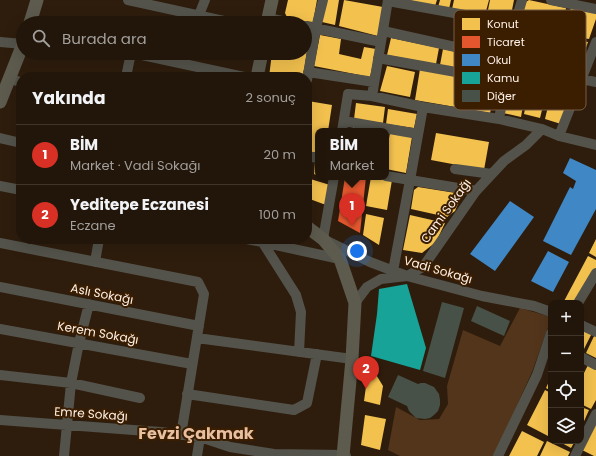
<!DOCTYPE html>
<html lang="tr">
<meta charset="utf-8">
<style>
:root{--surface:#22160a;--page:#2e2318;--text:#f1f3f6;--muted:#a29f9c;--line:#3f352b;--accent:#d93025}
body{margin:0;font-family:Poppins,sans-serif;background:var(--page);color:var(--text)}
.controls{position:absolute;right:12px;bottom:12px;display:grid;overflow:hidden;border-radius:8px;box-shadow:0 4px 16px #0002}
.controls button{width:36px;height:36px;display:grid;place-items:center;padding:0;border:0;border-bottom:1px solid var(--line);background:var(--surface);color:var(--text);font:20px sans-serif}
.you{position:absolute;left:357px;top:251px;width:14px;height:14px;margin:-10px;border:3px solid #fff;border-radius:50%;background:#1a73e8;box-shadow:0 0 0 6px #1a73e833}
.badge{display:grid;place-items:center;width:26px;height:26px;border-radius:50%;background:var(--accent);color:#fff;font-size:13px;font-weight:700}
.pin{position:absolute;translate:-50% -33px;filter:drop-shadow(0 1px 2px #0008)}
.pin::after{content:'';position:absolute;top:21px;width:14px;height:12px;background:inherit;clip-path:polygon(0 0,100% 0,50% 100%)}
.popup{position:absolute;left:315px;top:128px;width:74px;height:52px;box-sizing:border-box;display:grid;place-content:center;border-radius:8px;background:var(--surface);filter:drop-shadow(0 1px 3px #0005);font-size:13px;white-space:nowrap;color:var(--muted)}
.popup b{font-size:15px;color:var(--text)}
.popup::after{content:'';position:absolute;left:50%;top:100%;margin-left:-8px;border:8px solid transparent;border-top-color:var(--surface)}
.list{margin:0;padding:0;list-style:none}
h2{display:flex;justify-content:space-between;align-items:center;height:52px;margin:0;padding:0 16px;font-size:17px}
h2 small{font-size:13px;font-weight:400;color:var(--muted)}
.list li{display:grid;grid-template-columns:26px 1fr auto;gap:12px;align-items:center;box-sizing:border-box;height:60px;padding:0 16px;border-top:1px solid var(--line)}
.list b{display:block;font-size:15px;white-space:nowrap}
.list p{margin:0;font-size:13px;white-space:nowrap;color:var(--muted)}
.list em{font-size:13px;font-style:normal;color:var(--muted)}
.icon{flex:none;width:22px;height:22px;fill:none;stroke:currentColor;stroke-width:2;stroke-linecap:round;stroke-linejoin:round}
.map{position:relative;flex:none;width:596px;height:456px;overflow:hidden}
.search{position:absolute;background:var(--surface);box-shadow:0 4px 16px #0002;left:16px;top:16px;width:296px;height:44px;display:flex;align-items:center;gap:10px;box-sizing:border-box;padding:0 14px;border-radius:22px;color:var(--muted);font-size:15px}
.panel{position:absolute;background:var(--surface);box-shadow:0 4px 16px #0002;left:16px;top:72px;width:296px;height:172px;border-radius:16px}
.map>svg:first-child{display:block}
.green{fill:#52351b}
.homes{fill:#f2c14e}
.shops{fill:#e4572e}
.schools{fill:#3f88c5}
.public{fill:#17a398}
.building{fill:#485147}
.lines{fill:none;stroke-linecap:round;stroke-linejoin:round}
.minor{stroke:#53534b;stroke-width:10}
.major{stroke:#5d5a4e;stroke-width:13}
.labels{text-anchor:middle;stroke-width:4;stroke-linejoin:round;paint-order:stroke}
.street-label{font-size:12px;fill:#fef2e8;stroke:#3b1d00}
.district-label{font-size:16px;font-weight:bold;fill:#e8c0a0;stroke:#3b1d00}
.key{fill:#3b1d00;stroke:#765d46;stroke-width:1}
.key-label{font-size:11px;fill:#fef2e8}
</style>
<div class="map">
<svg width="596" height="456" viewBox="0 0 596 456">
<rect width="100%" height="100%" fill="#2e1d0d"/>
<!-- green -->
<path class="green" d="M 520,308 L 551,317 L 551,319 L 532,372 L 494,456 L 400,456 L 388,450 L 396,407 L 420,420 L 439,419 L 448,404 L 447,386 L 463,330 L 500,346 Z"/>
<!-- homes -->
<path class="homes" d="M 288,0 L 317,0 L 313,22 L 288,19 L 285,13 Z
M 326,0 L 339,0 L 335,25 L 322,22 Z
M 344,0 L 383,7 L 378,36 L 339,26 Z
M 408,0 L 437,0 L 435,6 Z
M 440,0 L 451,0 L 449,9 L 438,7 Z
M 454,0 L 489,0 L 485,15 L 452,9 Z
M 490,0 L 514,0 L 511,15 L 488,10 Z
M 529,0 L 566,8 L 560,39 L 519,31 L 524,3 Z
M 571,7 L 596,13 L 596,19 L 589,39 L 565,35 Z
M 305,30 L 310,31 L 303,77 L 269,77 L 272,53 L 305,53 Z
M 518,34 L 558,43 L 552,71 L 513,64 Z
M 320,35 L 341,39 L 339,54 L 361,59 L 364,47 L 376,49 L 370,77 L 314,66 Z
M 564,37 L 588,42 L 575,78 L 556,73 Z
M 391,38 L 439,48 L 436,64 L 387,55 Z
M 443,49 L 506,63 L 504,77 L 440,65 Z
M 387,66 L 415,72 L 410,97 L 380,91 Z
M 512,67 L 529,71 L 521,117 L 503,113 Z
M 420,69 L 497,84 L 490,113 L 415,100 Z
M 533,71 L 551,74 L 540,118 L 524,114 Z
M 555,77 L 572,82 L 561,124 L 545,119 Z
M 308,101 L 332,105 L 328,131 L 318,131 L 318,153 L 307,151 L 307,116 Z
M 356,103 L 385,107 L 383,123 L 354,119 Z
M 388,109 L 417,114 L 414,128 L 386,124 Z
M 353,127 L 369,130 L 369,131 L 352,131 Z
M 390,133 L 412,137 L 406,173 L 386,169 L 386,155 Z
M 436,133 L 489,142 L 484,170 L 431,160 Z
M 315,162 L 318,163 L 318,176 L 314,174 Z
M 371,177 L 392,180 L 387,210 L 366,206 Z
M 307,178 L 330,185 L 326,205 L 307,198 Z
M 418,187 L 462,194 L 455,211 L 447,217 L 411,209 L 414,190 Z
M 366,214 L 384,218 L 379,245 L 363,235 Z
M 410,215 L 445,223 L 436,242 L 422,253 L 403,250 Z
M 596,239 L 596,257 L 589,253 Z
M 588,256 L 596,260 L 596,268 L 577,303 L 563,303 Z
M 581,327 L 592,333 L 583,351 L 581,350 Z
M 595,334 L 596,334 L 596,358 L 586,353 Z
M 588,365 L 596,369 L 596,400 L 591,409 L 581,404 L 581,379 Z
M 368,372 L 375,373 L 383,386 L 380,405 L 364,401 Z
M 551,377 L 551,391 L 546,388 Z
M 545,390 L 551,393 L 551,430 L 548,436 L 527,425 Z
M 581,407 L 589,410 L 581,428 Z
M 365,415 L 386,419 L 380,450 L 361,445 Z
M 596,421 L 596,456 L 594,456 L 582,450 Z
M 522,431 L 544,442 L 537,456 L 509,456 Z
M 547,441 L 570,452 L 568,456 L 540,456 Z
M 558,441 L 575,441 L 571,448 Z"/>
<!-- shops -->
<path class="shops" d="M 345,177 L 366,177 L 360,233 L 338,221 Z"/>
<!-- schools -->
<path class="schools" d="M 570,158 L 596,170 L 596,209 L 571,255 L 543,241 L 570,187 L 573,189 L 576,181 L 563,173 Z
M 510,201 L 534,217 L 495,271 L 470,254 Z
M 548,251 L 569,262 L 553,292 L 531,281 Z"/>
<!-- public -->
<path class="public" d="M 407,284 L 426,348 L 420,370 L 371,356 L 377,314 L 379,289 Z"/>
<!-- building -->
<path class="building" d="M 442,302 L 464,308 L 445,378 L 423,371 Z
M 477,306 L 510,321 L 504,336 L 471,321 Z
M 398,375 L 418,384 L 421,383 L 425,383 L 434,387 L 439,394 L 440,400 L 440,405 L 438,411 L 434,415 L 430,418 L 425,419 L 416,418 L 409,411 L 407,406 L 388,397 Z"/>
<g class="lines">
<!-- minor -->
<path class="minor" d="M 128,0 L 233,23
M 551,0 L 596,9
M 388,1 L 515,24
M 199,15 L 205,0
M 268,18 L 291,23
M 305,26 L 381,42
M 383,31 L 510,59
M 0,42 L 23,44
M 133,53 L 244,77
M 378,58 L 506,81
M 308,72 L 374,82
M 126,77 L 131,53
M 9,79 L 21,82
M 582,79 L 596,82
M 307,80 L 316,28 L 323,0
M 372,96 L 388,0
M 499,119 L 510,59 L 515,24 L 522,0
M 344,121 L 418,134
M 342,131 L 348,94 L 372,96 L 423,107 L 499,119 L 542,129 L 559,136 L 596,145
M 559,136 L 596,42
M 0,138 L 21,143
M 307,156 L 318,158
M 455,169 L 492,174
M 386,176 L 410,180 L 423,107
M 334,177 L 323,239 L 370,262 L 407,276 L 482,296 L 534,306 L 551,312
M 0,186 L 21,190
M 247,239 L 340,259
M 0,243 L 198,282 L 204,294 L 181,435
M 263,243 L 296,295 L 301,312 L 299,352
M 95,262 L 99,239
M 393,271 L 410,180 L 476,191
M 0,287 L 199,326
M 355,303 L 367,287 L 381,279 L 407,276 L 423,267 L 476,191 L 504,161 L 526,145 L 542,129
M 578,303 L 596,273
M 581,325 L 596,332
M 0,329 L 192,364
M 197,338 L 352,359
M 581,357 L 596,365
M 0,375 L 71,383 L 140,398
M 187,394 L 294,410 L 307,403 L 317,354
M 0,420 L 160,432 L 200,437 L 230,447 L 274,454 L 343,455 L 346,456
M 64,456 L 71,383 L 79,343 L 89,304
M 197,456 L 200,437
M 498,456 L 537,375 L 551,333
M 575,456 L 596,414"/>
<!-- major -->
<path class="major" d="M 30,23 L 37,0
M 267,23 L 272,0
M 257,77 L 262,53
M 0,102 L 23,44
M 307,227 L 323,239 L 340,259 L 355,303 L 352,359 L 343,456"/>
</g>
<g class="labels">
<!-- street labels -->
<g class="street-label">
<text transform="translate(446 211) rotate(-54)" y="4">Cami Sokağı</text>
<text transform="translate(438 270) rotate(16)" y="4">Vadi Sokağı</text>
<text transform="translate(102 294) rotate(11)" y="4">Aslı Sokağı</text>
<text transform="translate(98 333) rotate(10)" y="4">Kerem Sokağı</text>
<text transform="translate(91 414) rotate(4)" y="4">Emre Sokağı</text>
</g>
<!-- district labels -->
<g class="district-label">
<text x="196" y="439">Fevzi Çakmak</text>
</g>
</g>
<!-- legend -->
<rect x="454" y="10" width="132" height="100" rx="6" class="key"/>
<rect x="462" y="18" width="18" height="12" fill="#f2c14e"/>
<rect x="462" y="36" width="18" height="12" fill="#e4572e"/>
<rect x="462" y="54" width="18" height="12" fill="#3f88c5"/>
<rect x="462" y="72" width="18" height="12" fill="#17a398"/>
<rect x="462" y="90" width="18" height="12" fill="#485147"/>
<g class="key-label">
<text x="487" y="28">Konut</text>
<text x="487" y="46">Ticaret</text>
<text x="487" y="64">Okul</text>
<text x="487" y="82">Kamu</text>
<text x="487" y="100">Diğer</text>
</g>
</svg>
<div class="controls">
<button>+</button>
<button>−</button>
<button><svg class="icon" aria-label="locate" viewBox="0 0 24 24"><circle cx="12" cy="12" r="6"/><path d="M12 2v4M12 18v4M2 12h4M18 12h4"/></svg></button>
<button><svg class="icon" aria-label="layers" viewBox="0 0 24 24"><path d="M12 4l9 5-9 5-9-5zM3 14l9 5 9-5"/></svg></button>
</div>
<div class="you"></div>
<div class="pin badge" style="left:352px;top:226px">1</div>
<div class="popup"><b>BİM</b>Market</div>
<div class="pin badge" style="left:366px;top:389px">2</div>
<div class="search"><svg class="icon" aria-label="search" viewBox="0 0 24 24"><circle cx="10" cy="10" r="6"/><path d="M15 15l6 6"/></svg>Burada ara</div>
<section class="panel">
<h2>Yakında<small>2 sonuç</small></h2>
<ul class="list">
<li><span class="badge">1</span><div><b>BİM</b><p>Market · Vadi Sokağı</p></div><em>20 m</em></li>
<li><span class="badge">2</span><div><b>Yeditepe Eczanesi</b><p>Eczane</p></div><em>100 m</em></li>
</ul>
</section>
</div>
